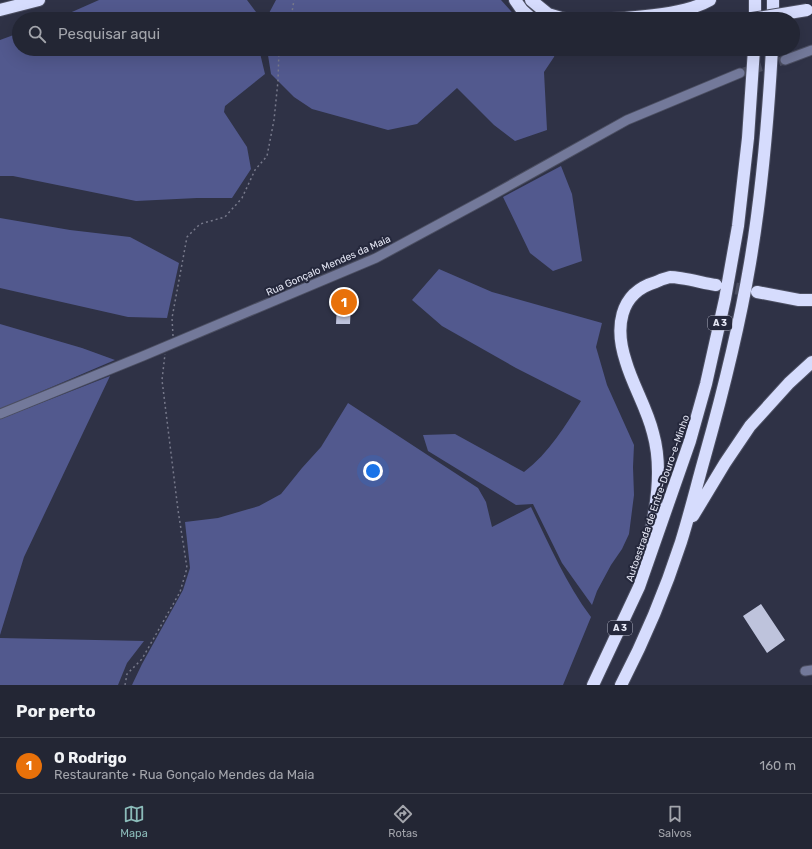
<!DOCTYPE html>
<html lang="pt">
<meta charset="utf-8">
<style>
:root{--surface:#232634;--page:#2b2e3c;--text:#f1f3f6;--muted:#a3a5ac;--line:#40434f;--accent:#8bbbb9}
body{margin:0;font-family:Rubik,sans-serif;background:var(--page);color:var(--text)}
.you{position:absolute;left:373px;top:471px;width:14px;height:14px;margin:-10px;border:3px solid #fff;border-radius:50%;background:#1a73e8;box-shadow:0 0 0 6px #1a73e833}
.badge{display:grid;place-items:center;width:26px;height:26px;border-radius:50%;background:var(--accent);color:#fff;font-size:13px;font-weight:700}
.pin{position:absolute;translate:-50% -50%;border:2px solid #fff;box-shadow:0 1px 4px #0006}
.list{margin:0;padding:0;list-style:none}
h2{display:flex;justify-content:space-between;align-items:center;height:52px;margin:0;padding:0 16px;font-size:17px}
h2 small{font-size:13px;font-weight:400;color:var(--muted)}
.list li{display:grid;grid-template-columns:26px 1fr auto;gap:12px;align-items:center;box-sizing:border-box;height:56px;padding:0 16px;border-top:1px solid var(--line)}
.list b{display:block;font-size:15px;white-space:nowrap}
.list p{margin:0;font-size:13px;white-space:nowrap;color:var(--muted)}
.list em{font-size:13px;font-style:normal;color:var(--muted)}
.icon{flex:none;width:22px;height:22px;fill:none;stroke:currentColor;stroke-width:2;stroke-linecap:round;stroke-linejoin:round}
.map{position:relative;flex:none;width:812px;height:685px;overflow:hidden}
.search{position:absolute;background:var(--surface);box-shadow:0 4px 16px #0002;left:12px;right:12px;top:12px;height:44px;display:flex;align-items:center;gap:10px;box-sizing:border-box;padding:0 14px;border-radius:22px;color:var(--muted);font-size:15px}
.sheet{height:108px;background:var(--surface)}
nav{display:flex;justify-content:space-around;align-items:center;box-sizing:border-box;height:56px;border-top:1px solid var(--line);background:var(--surface);font-size:11px;color:var(--muted)}
nav a{display:grid;justify-items:center;gap:2px}
nav .on{color:var(--accent)}
.map>svg:first-child{display:block}
.green{fill:#52598e}
.building{fill:#bec3dc}
.lines{fill:none;stroke-linecap:round;stroke-linejoin:round}
.minor-tunnel{stroke:#4a4d60;stroke-width:9;stroke-dasharray:9 4.5;stroke-linecap:butt}
.highway-tunnel{stroke:#4a4d60;stroke-width:12;stroke-dasharray:12 6;stroke-linecap:butt}
.minor-casing{stroke:#4c4f62;stroke-width:11}
.highway-casing{stroke:#4c4f62;stroke-width:14}
.path{stroke:#77798b;stroke-width:1.5;stroke-dasharray:2 3;stroke-linecap:butt}
.minor{stroke:#73799a;stroke-width:9}
.highway{stroke:#d6dcfd;stroke-width:12}
.highway-bridge-casing{stroke:#4c4f62;stroke-width:14;stroke-linecap:butt}
.highway-bridge{stroke:#d6dcfd;stroke-width:12}
.labels{text-anchor:middle;stroke-width:4;stroke-linejoin:round;paint-order:stroke}
.shield{fill:#25283c;stroke:#abadbd;stroke-width:1}
.shield-label{font-size:9px;font-weight:bold;fill:#e4e6f4}
.street-label{font-size:10px;fill:#e4e6f4;stroke:#25283c}
</style>
<div class="map">
<svg width="812" height="685" viewBox="0 0 812 685">
<rect width="100%" height="100%" fill="#2f3246"/>
<!-- green -->
<path class="green" d="M 99,0 L 247,0 L 256,12 L 256,19 L 56,19 Z
M 276,0 L 501,0 L 518,19 L 267,19 L 268,15 Z
M 19,33 L 19,49 L 259,49 L 265,74 L 225,106 L 224,112 L 247,147 L 251,169 L 232,198 L 197,198 L 136,201 L 13,176 L 0,176 L 0,40 Z
M 267,49 L 556,49 L 554,57 L 544,72 L 547,130 L 515,141 L 494,125 L 457,88 L 417,124 L 388,130 L 312,109 L 294,97 L 271,74 Z
M 561,166 L 572,194 L 582,261 L 553,271 L 530,253 L 503,197 Z
M 0,218 L 70,230 L 130,237 L 179,263 L 167,318 L 128,317 L 0,288 Z
M 439,269 L 492,292 L 602,323 L 596,347 L 607,385 L 634,445 L 633,467 L 634,495 L 629,534 L 622,549 L 611,565 L 597,591 L 592,605 L 562,563 L 533,504 L 516,505 L 428,451 L 423,435 L 455,434 L 524,472 C 549,453 565,426 581,401 L 516,368 L 442,326 L 412,300 Z
M 0,324 L 82,348 L 115,360 L 0,409 Z
M 110,376 L 24,557 L 0,635 L 0,419 Z
M 348,403 L 478,488 L 486,502 L 492,527 L 531,507 C 549,544 566,584 591,617 L 563,685 L 132,685 L 142,664 L 183,590 L 190,568 L 185,522 L 218,518 L 259,506 L 281,494 L 302,468 L 321,447 Z
M 0,638 L 144,641 L 127,663 L 118,685 L 0,685 Z"/>
<!-- building -->
<path class="building" d="M 337,304 L 351,304 L 350,324 L 336,324 Z
M 761,604 L 785,640 L 767,653 L 743,616 Z"/>
<g class="lines">
<!-- minor-tunnel -->
<path class="minor-tunnel" d="M 740,73 L 785,60"/>
<!-- highway-tunnel -->
<path class="highway-tunnel" d="M 718,285 L 755,292"/>
<!-- minor casing -->
<g class="minor-casing">
<path id="minor" d="M 785,60 L 812,50
M 0,414 L 143,356 L 376,258 L 489,197 L 627,120 L 740,73
M 805,671 L 812,670"/>
</g>
<!-- highway casing -->
<g class="highway-casing">
<path id="highway" d="M 515,0 L 522,10 L 532,19
M 531,0 L 548,14 L 565,19
M 0,10 L 39,0
M 612,19 C 642,16 684,15 710,0
M 755,19 L 755,0
M 773,19 L 773,0
M 757,292 L 799,300 L 812,300
M 693,516 L 725,463 L 750,426 L 789,383 L 812,362
M 648,542 C 657,507 663,468 653,433 C 647,408 633,386 626,362 C 615,329 618,293 656,282 C 660,280 666,278 670,277 C 682,277 703,283 716,285
M 593,685 L 639,587 L 690,441 L 706,384 L 725,299 L 738,226 L 748,138 L 754,49
M 621,685 C 644,641 666,588 681,542 C 690,513 697,484 705,456 C 723,392 739,328 750,263 C 762,192 768,121 772,49"/>
</g>
<!-- path -->
<path class="path" d="M 288,19 L 292,12 L 294,0
M 173,336 L 172,318 L 187,237 L 200,224 L 225,217 L 242,198 L 255,170 L 267,156 L 274,120 L 278,81 L 279,49
M 125,685 L 127,674 L 142,659 L 180,592 L 187,568 L 178,510 L 162,380 L 165,354"/>
<!-- minor -->
<use href="#minor" class="minor"/>
<!-- highway -->
<use href="#highway" class="highway"/>
<!-- highway-bridge casing -->
<g class="highway-bridge-casing">
<path id="highway-bridge" d="M 752,19 L 807,10"/>
</g>
<!-- highway-bridge -->
<use href="#highway-bridge" class="highway-bridge"/>
</g>
<g class="labels">
<!-- shield labels -->
<g class="shield">
<rect x="708" y="316" width="24" height="14" rx="3"/>
<rect x="608" y="621" width="24" height="14" rx="3"/>
</g>
<g class="shield-label">
<text x="720" y="326">A 3</text>
<text x="620" y="631">A 3</text>
</g>
<!-- street labels -->
<g class="street-label">
<text transform="translate(328 265) rotate(-24)" y="4">Rua Gonçalo Mendes da Maia</text>
<text transform="translate(657 498) rotate(-71)" y="4">Autoestrada de Entre-Douro-e-Minho</text>
</g>
</g>
</svg>
<div class="you"></div>
<div class="pin badge" style="left:344px;top:302px;background:#e8710a">1</div>
<div class="search"><svg class="icon" aria-label="search" viewBox="0 0 24 24"><circle cx="10" cy="10" r="6"/><path d="M15 15l6 6"/></svg>Pesquisar aqui</div>
</div>
<section class="sheet">
<h2>Por perto<small></small></h2>
<ul class="list">
<li><span class="badge" style="background:#e8710a">1</span><div><b>O Rodrigo</b><p>Restaurante · Rua Gonçalo Mendes da Maia</p></div><em>160 m</em></li>
</ul>
</section>
<nav>
<a class="on"><svg class="icon" aria-label="map" viewBox="0 0 24 24"><path d="M3 6l6-2 6 2 6-2v14l-6 2-6-2-6 2zM9 4v14M15 6v14"/></svg>Mapa</a>
<a><svg class="icon" aria-label="directions" viewBox="0 0 24 24"><path d="M12 3l9 9-9 9-9-9zM9 14v-3h6M13 9l2 2-2 2"/></svg>Rotas</a>
<a><svg class="icon" aria-label="saved" viewBox="0 0 24 24"><path d="M7 4h10v16l-5-4-5 4z"/></svg>Salvos</a>
</nav>
